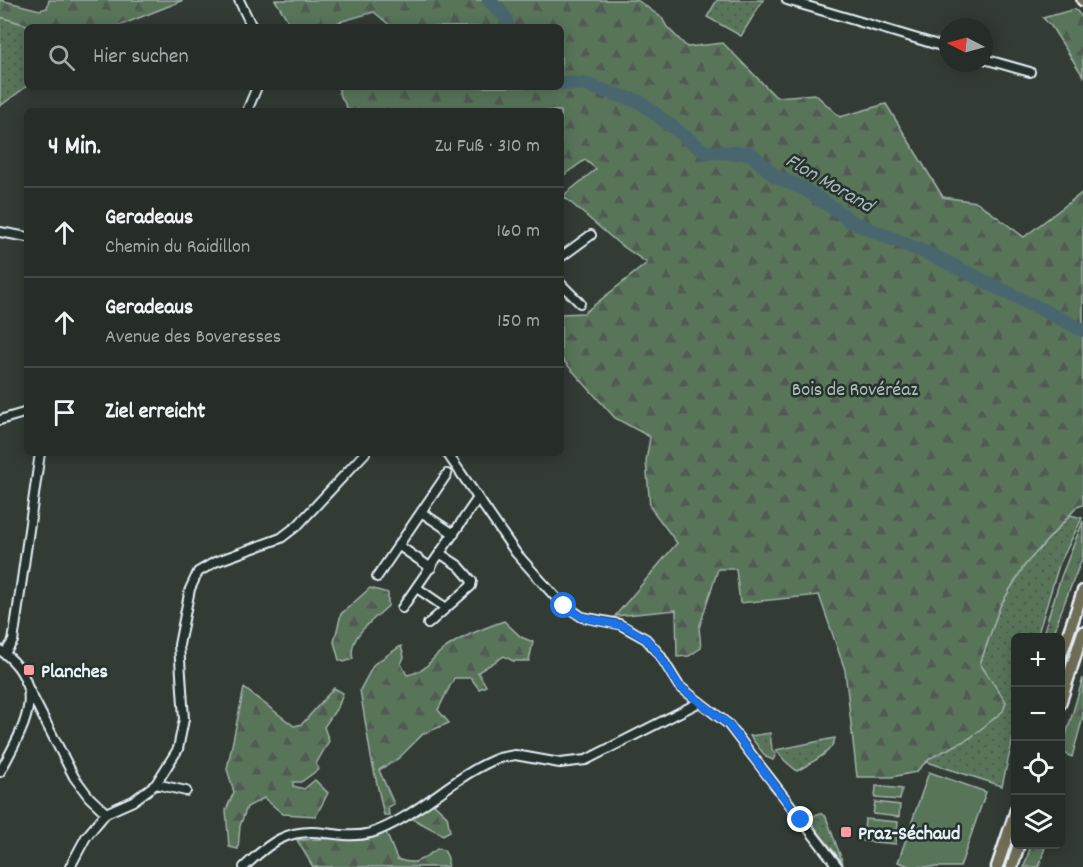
<!DOCTYPE html>
<html lang="de">
<meta charset="utf-8">
<style>
:root{--surface:#262c28;--page:#323834;--text:#f1f3f6;--muted:#a4a7a8;--line:#424845}
body{margin:0;font-family:Dekko,sans-serif;background:var(--page);color:var(--text)}
.controls{position:absolute;right:18px;bottom:18px;display:grid;overflow:hidden;border-radius:9px;box-shadow:0 3px 15px #0003}
.controls button{width:54px;height:54px;display:grid;place-items:center;padding:0;border:0;border-bottom:2px solid var(--line);background:var(--surface);color:var(--text);font:30px sans-serif}
.compass{position:absolute;left:939px;top:18px;width:54px;height:54px;border-radius:50%;background:var(--surface);box-shadow:0 3px 15px #0003;rotate:276deg}
.stop{position:absolute;width:18px;height:18px;margin:-14px;border:4px solid #1a73e8;border-radius:50%;background:#fff}
.stop.end{background:#1a73e8;border-color:#fff;box-shadow:0 2px 6px #0008}
.list{margin:0;padding:0;list-style:none}
h2{display:flex;justify-content:space-between;align-items:center;height:78px;margin:0;padding:0 24px;font-size:26px}
h2 small{font-size:20px;font-weight:400;color:var(--muted)}
.list li{display:grid;grid-template-columns:39px 1fr auto;gap:18px;align-items:center;box-sizing:border-box;height:90px;padding:0 24px;border-top:2px solid var(--line)}
.list b{display:block;font-size:22px;white-space:nowrap}
.list p{margin:0;font-size:20px;white-space:nowrap;color:var(--muted)}
.list em{font-size:20px;font-style:normal;color:var(--muted)}
.icon{flex:none;width:33px;height:33px;fill:none;stroke:currentColor;stroke-width:2;stroke-linecap:round;stroke-linejoin:round}
.map{position:relative;flex:none;width:1083px;height:867px;overflow:hidden}
.search{position:absolute;background:var(--surface);box-shadow:0 3px 15px #0003;left:24px;top:24px;width:540px;height:66px;display:flex;align-items:center;gap:15px;box-sizing:border-box;padding:0 21px;border-radius:9px;color:var(--muted);font-size:22px}
.panel{position:absolute;background:var(--surface);box-shadow:0 3px 15px #0003;left:24px;top:108px;width:540px;height:348px;border-radius:9px}
.map>svg:first-child{display:block}
.green{fill:url(#green-dots);stroke:#a0b2a9;stroke-width:1.5}
.forest{fill:url(#forest-firs);stroke:#a0b2a9;stroke-width:1.5}
.pitch{fill:#59745a;stroke:#a0b2a9;stroke-width:1.5}
.lines{fill:none;stroke-linecap:round;stroke-linejoin:round}
.river{stroke:#48666e;stroke-width:14}
.minor-casing{stroke:#e8f1f8;stroke-width:12}
.major-casing{stroke:#e8f1f8;stroke-width:14}
.highway-casing{stroke:#e8f1f8;stroke-width:15}
.minor{stroke:#26332d;stroke-width:8}
.major{stroke:#716e59;stroke-width:9}
.highway{stroke:#716e59;stroke-width:10}
.route{stroke:#1a73e8;stroke-width:8}
.poi-dot{fill:#ff9aa2;stroke:#26332d;stroke-width:2}
.labels{text-anchor:middle;stroke-width:5;stroke-linejoin:round;paint-order:stroke}
.park-label{font-size:20px;fill:#afbfb9;stroke:#26332d}
.poi-label{font-size:20px;font-weight:bold;fill:#e8f1f8;stroke:#26332d;text-anchor:start}
.water-label{font-size:21px;font-style:italic;fill:#a8b9c1;stroke:#26332d}
</style>
<div class="map">
<svg width="1083" height="867" viewBox="0 0 1083 867">
<defs>
<pattern id="green-dots" width="8" height="8" patternUnits="userSpaceOnUse" patternTransform="scale(1.5)"><rect width="8" height="8" fill="#59745a"/><path d="M2 2h.1M6 6h.1" fill="none" stroke="#4f5c51" stroke-width="1.8" stroke-linecap="round"/></pattern>
<pattern id="forest-firs" width="22" height="20" patternUnits="userSpaceOnUse" patternTransform="scale(1.5)"><rect width="22" height="20" fill="#59745a"/><path d="M5 1l3.5 6h-7zM16 11l3.5 6h-7z" fill="#4f5c51"/></pattern>
</defs>
<rect width="100%" height="100%" fill="#333b35"/>
<filter id="ink" filterUnits="userSpaceOnUse"><feTurbulence type="fractalNoise" baseFrequency=".0167" numOctaves="2"/><feDisplacementMap in="SourceGraphic" scale="12" xChannelSelector="R" yChannelSelector="G"/><feConvolveMatrix kernelMatrix="1 2 1 2 8 2 1 2 1" color-interpolation-filters="sRGB"/></filter>
<g filter="url(#ink)">
<!-- green -->
<path class="green" d="M 717,0 L 763,0 L 741,36 L 707,17 Z
M 0,17 L 34,27 L 27,27 L 27,86 L 0,106 Z
M 1070,515 L 1082,518 L 1059,565 L 1037,637 L 1016,638 L 1015,730 L 1002,786 L 927,762 L 930,758 L 970,738 L 1006,702 L 980,664 L 1000,606 L 1024,566 Z
M 770,733 L 772,750 L 776,754 L 773,760 L 766,757 L 750,736 Z
M 835,738 C 833,753 810,763 797,771 L 785,761 L 776,750 Z
M 817,814 L 822,814 L 826,817 L 843,863 L 813,825 L 813,817 Z"/>
<!-- forest -->
<path class="forest" d="M 0,0 L 40,10 L 47,8 L 49,0 L 184,0 L 116,27 L 34,27 L 0,17 Z
M 275,0 L 637,0 L 662,18 L 667,27 L 687,47 L 723,43 L 776,97 L 815,94 L 840,117 L 886,104 L 943,197 L 977,202 L 1024,237 L 1083,192 L 1083,505 L 1077,507 L 1024,566 L 1000,606 L 980,664 L 1006,702 L 1003,711 L 970,738 L 930,758 L 916,772 L 892,777 L 857,777 L 845,670 L 819,595 L 740,603 L 736,569 L 718,569 L 699,628 L 701,648 L 689,656 L 677,657 L 676,610 L 615,616 L 677,543 L 650,507 L 646,461 L 650,437 L 615,418 L 561,358 L 561,314 L 584,313 L 647,263 L 618,243 L 563,196 L 596,169 L 585,160 L 561,177 L 561,111 L 349,111 L 339,93 L 339,87 L 561,87 L 561,27 L 392,27 L 374,12 L 339,22 L 332,27 L 292,27 Z
M 1075,9 L 1083,18 L 1083,76 L 1051,26 L 1043,18 Z
M 1083,521 L 1083,556 L 1060,614 L 1053,637 L 1042,637 L 1061,577 Z
M 370,588 L 388,593 L 388,606 C 374,620 347,636 353,659 L 344,662 L 339,660 L 334,642 L 341,614 Z
M 504,621 L 521,637 L 533,642 L 529,661 L 513,661 L 504,656 L 478,672 L 486,686 L 479,689 L 471,678 L 454,678 L 438,710 L 449,723 L 423,734 L 399,758 L 379,770 L 394,804 L 388,807 L 389,815 L 384,815 L 371,757 L 360,690 L 374,664 L 401,646 L 404,657 L 401,664 L 407,675 C 429,670 425,665 440,652 C 459,637 482,629 504,621 Z
M 1083,678 L 1083,717 L 1072,757 L 1061,752 Z
M 244,688 L 294,726 L 302,724 L 334,688 L 343,693 L 339,705 L 324,727 L 329,741 L 316,764 L 319,769 L 301,782 L 293,782 L 293,786 L 304,789 L 315,780 L 328,793 L 316,816 L 283,814 L 264,798 L 247,807 L 240,826 L 238,849 L 229,847 L 226,810 L 234,792 L 227,769 Z
M 432,802 L 447,816 L 450,831 L 443,835 L 413,819 L 411,814 Z
M 386,832 L 397,859 C 417,866 421,860 437,849 L 444,850 L 448,858 L 448,867 L 313,867 L 297,840 L 368,837 Z
M 1031,845 L 1045,847 L 1039,867 L 1024,867 Z"/>
<!-- pitch -->
<path class="pitch" d="M 929,772 L 986,792 L 960,867 L 912,867 L 898,862 Z
M 876,786 L 902,789 L 900,800 L 875,798 Z
M 875,802 L 900,805 L 899,817 L 873,814 Z
M 865,819 L 898,822 L 896,844 L 863,841 Z"/>
<g class="lines">
<!-- river -->
<path class="river" d="M 489,0 L 506,18 L 507,27
M 561,83 L 584,84 L 640,102 L 705,152 L 750,153 L 776,177 L 803,188 L 845,216 L 848,220 L 936,257 L 1083,330"/>
<!-- minor casing -->
<g class="minor-casing">
<path id="minor" d="M 239,0 L 252,27
M 787,0 L 948,48
M 984,59 L 1030,72
M 247,111 L 257,87
M 0,232 L 27,237
M 561,257 L 591,235
M 561,284 L 580,303
M 0,420 L 27,412
M 447,453 L 516,553 L 559,601 L 582,617 L 619,624 L 646,639 L 660,655 L 679,686 L 728,724 L 838,867
M 421,512 L 454,534
M 398,545 L 431,568
M 377,577 L 447,474
M 417,588 L 446,608
M 402,608 L 478,498
M 428,624 L 471,586 L 472,581 L 459,566 L 441,554
M 0,650 C 52,687 22,730 0,772
M 5,653 L 13,641 L 14,635 L 40,453
M 25,682 L 74,777 L 89,797 L 106,813
M 156,784 L 186,791
M 70,867 L 86,837 L 106,813 L 133,801 L 156,784 L 178,749 L 184,719 L 179,645 L 190,589 L 198,572 L 215,562 L 281,538 L 298,525 L 365,453
M 244,867 C 270,842 288,828 325,833 C 341,835 356,837 371,833 C 415,819 455,774 499,758 L 515,755 L 560,763 L 586,760 L 700,702"/>
</g>
<!-- major casing -->
<g class="major-casing">
<path id="major" d="M 1082,0 L 1083,1"/>
</g>
<!-- highway casing -->
<g class="highway-casing">
<path id="highway" d="M 1060,658 L 1083,591
M 1060,704 L 1083,632
M 997,867 L 1016,810
M 1012,867 L 1019,844"/>
</g>
<!-- minor -->
<use href="#minor" class="minor"/>
<!-- major -->
<use href="#major" class="major"/>
<!-- highway -->
<use href="#highway" class="highway"/>
</g>
</g>
<g class="lines" filter="url(#ink)">
<!-- route -->
<path class="route" d="M 564,606 L 582,617 L 624,626 L 646,639 L 656,650 L 679,686 L 728,724 L 801,820"/>
</g>
<!-- markers -->
<g class="poi-dot">
<rect x="23" y="664" width="12" height="12" rx="3"/>
<rect x="840" y="826" width="12" height="12" rx="3"/>
</g>
<g class="labels">
<!-- park labels -->
<g class="park-label">
<text x="855" y="395">Bois de Rovéréaz</text>
</g>
<!-- poi labels -->
<g class="poi-label">
<text x="41" y="677">Planches</text>
<text x="858" y="839">Praz-Séchaud</text>
</g>
<!-- water labels -->
<g class="water-label">
<text transform="translate(830 182) rotate(30)" y="7">Flon Morand</text>
</g>
</g>
</svg>
<div class="controls">
<button>+</button>
<button>−</button>
<button><svg class="icon" aria-label="locate" viewBox="0 0 24 24"><circle cx="12" cy="12" r="6"/><path d="M12 2v4M12 18v4M2 12h4M18 12h4"/></svg></button>
<button><svg class="icon" aria-label="layers" viewBox="0 0 24 24"><path d="M12 4l9 5-9 5-9-5zM3 14l9 5 9-5"/></svg></button>
</div>
<svg class="compass" viewBox="-18 -18 36 36"><path d="M0-13l5 13h-10z" fill="#e53935"/><path d="M0 13l5-13h-10z" fill="#a4a7a8"/></svg>
<div class="stop" style="left:564px;top:606px"></div>
<div class="stop end" style="left:801px;top:820px"></div>
<div class="search"><svg class="icon" aria-label="search" viewBox="0 0 24 24"><circle cx="10" cy="10" r="6"/><path d="M15 15l6 6"/></svg>Hier suchen</div>
<section class="panel">
<h2>4 Min.<small>Zu Fuß · 310 m</small></h2>
<ul class="list">
<li><svg class="icon" aria-label="ahead" viewBox="0 0 24 24"><path d="M12 20V5M6 11l6-6 6 6"/></svg><div><b>Geradeaus</b><p>Chemin du Raidillon</p></div><em>160 m</em></li>
<li><svg class="icon" aria-label="ahead" viewBox="0 0 24 24"><path d="M12 20V5M6 11l6-6 6 6"/></svg><div><b>Geradeaus</b><p>Avenue des Boveresses</p></div><em>150 m</em></li>
<li><svg class="icon" aria-label="arrive" viewBox="0 0 24 24"><path d="M6 21V4h12l-3 4 3 4H6"/></svg><div><b>Ziel erreicht</b></div></li>
</ul>
</section>
</div>
